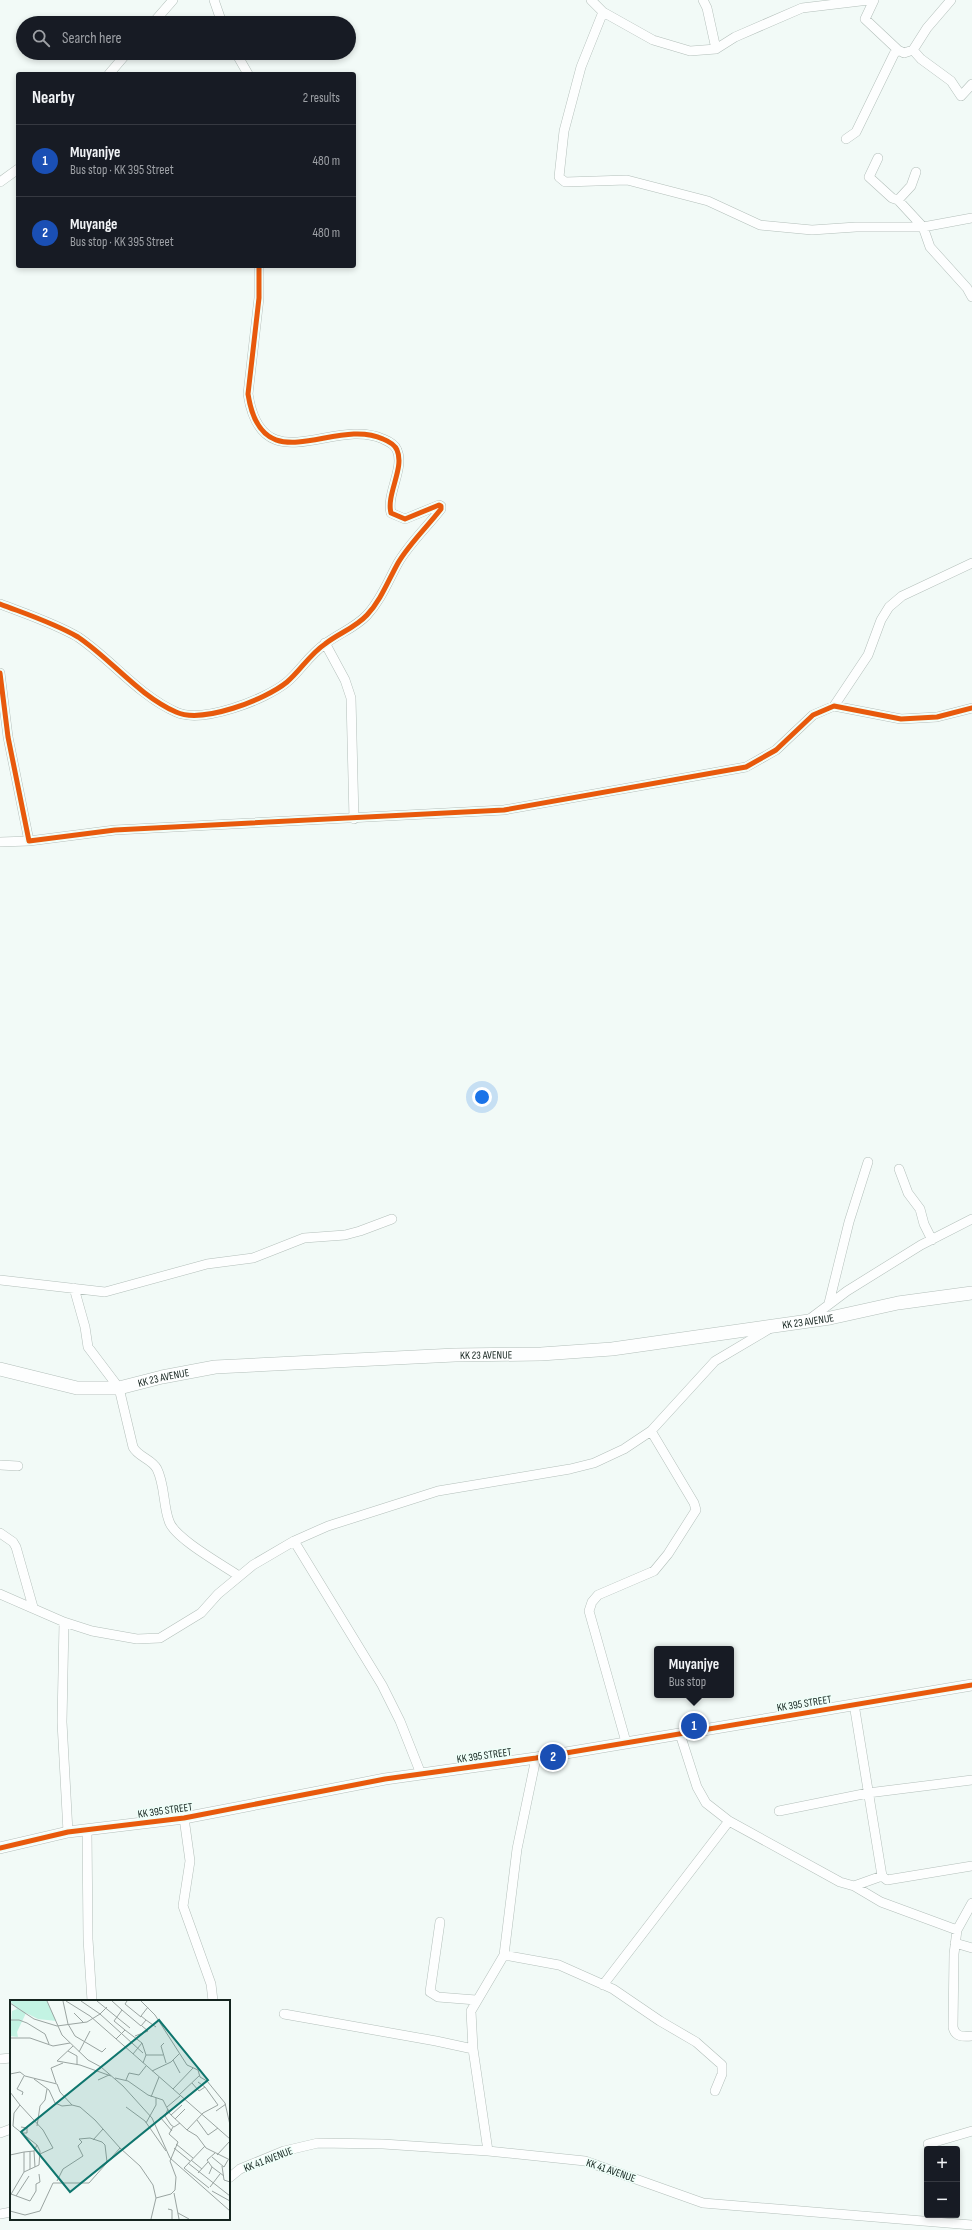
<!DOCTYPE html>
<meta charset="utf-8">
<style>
:root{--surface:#171b24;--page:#20242c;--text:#f1f3f6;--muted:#9ea1a6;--line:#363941;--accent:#d93025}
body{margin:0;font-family:"Sofia Sans Condensed",sans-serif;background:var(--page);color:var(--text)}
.controls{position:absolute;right:12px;bottom:12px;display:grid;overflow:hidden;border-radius:4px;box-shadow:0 2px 6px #0003}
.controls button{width:36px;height:36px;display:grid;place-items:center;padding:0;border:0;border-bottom:1px solid var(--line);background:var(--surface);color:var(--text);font:20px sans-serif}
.you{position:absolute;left:482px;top:1097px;width:14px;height:14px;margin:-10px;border:3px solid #fff;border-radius:50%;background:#1a73e8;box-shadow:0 0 0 6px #1a73e833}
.badge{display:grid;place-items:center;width:26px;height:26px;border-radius:50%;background:var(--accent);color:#fff;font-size:13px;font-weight:700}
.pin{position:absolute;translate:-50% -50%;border:2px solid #fff;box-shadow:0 1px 4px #0006}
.popup{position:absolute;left:654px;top:1646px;width:80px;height:52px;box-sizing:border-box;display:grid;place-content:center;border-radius:4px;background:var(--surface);filter:drop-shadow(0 1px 3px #0005);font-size:13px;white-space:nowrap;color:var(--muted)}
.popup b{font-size:15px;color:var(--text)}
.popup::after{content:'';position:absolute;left:50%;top:100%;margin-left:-8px;border:8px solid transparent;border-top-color:var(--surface)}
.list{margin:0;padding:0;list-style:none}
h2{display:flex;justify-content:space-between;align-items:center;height:52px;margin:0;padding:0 16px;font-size:17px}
h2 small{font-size:13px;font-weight:400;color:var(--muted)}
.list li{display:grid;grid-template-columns:26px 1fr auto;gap:12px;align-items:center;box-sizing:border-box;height:72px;padding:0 16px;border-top:1px solid var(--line)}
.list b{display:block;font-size:15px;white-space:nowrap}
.list p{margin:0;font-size:13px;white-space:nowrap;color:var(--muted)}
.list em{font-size:13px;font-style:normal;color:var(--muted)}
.icon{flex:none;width:22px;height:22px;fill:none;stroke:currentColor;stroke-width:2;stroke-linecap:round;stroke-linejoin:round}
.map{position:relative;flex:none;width:972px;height:2230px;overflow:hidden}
.search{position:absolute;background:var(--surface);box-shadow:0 2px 6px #0003;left:16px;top:16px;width:340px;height:44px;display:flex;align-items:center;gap:10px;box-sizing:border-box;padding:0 14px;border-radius:22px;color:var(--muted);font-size:15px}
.panel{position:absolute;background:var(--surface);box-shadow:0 2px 6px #0003;left:16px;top:72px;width:340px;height:196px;border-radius:4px}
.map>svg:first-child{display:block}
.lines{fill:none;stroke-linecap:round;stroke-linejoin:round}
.minor-casing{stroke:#b3bfba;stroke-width:10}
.tertiary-casing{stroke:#b3bfba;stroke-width:12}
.secondary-casing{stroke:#b3bfba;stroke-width:14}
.minor{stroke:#fdfefe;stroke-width:9}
.tertiary{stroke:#fdfefe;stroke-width:11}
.secondary{stroke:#fdfefe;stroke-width:13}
.cycleway-casing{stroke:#eefef8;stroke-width:8}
.cycleway{stroke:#e8590c;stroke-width:5}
.labels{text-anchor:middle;stroke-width:3;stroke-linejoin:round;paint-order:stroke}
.street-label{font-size:11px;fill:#15241f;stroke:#eefef8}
.inset-road{fill:none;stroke:#9aa4a1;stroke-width:1}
.view{fill:#0f766e;fill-opacity:0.15;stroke:#0f766e;stroke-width:2}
.inset-edge{fill:none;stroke:#15241f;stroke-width:2}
</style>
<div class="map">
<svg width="972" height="2230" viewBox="0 0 972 2230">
<rect width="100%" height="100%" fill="#f2faf7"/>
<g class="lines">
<!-- minor casing -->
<g class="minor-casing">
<path id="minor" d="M 214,0 L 222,23
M 591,0 L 603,12 L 653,40 L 690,51 L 716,49 L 735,37 L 802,8 L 869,0
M 703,0 L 707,8 L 716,49
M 874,0 L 865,19 L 898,50 L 904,53 L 913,50
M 951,0 L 927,28 L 913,50 L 921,59 L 951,81 L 961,96 L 972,84
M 603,12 L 581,67 L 564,131 L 559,177 L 565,182 L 627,180 L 708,201 L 760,225 L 812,230 L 856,227 L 923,227 L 972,218
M 153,23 L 173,0
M 236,53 L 248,74
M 109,74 L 127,53
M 846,139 L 856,132 L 894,54 L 898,50
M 878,158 L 869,177 L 892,198 L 898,200 L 911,186 L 916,172
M 0,182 L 18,169
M 898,200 L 923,227 L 930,247 L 967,288 L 972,297
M 0,604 C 26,614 54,623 78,637 C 112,660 138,695 176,712 C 202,724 265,700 287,682 C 300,671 310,654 325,644 C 339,633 355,628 367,615 C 381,600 388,581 398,563 C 409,544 427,527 441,509 L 441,506 L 439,505 L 405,519 L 391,513 C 386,494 405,468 397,450 C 395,445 388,441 383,439 C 334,416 262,484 248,394 L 259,298 L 259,266
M 325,643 L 345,680 L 351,698 L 354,819
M 0,673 L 8,737 L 29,841 L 115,830 L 504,810 L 746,767 L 776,750 L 813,715 L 834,706 L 901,719 L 937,717 L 972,708
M 834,706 L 868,655 L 881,620 L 889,607 L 902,596 L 972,563
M 0,842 L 29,841
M 899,1169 L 908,1193 L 920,1209 L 924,1224 L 932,1240
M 0,1280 L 105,1292 L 207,1264 L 253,1258 L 304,1238 L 345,1235 L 360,1231 L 392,1219
M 74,1288 L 85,1327 L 88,1347 L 119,1388 L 133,1447 C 138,1457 152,1459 157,1469 C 165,1485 163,1505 169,1521 C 174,1538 223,1565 239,1576
M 829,1303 L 849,1222 L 868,1162
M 807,1321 L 847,1291 L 921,1245 L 972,1219
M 0,1465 L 18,1466
M 0,1533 L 13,1542 L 16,1547 L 33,1607
M 294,1541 L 382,1685 L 400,1721 L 421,1774
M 0,1594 L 64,1622 L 92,1631 L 137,1639 L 160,1638 L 201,1613 L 218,1594 L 253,1565 L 294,1541 L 328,1526 L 438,1491 L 570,1469 L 594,1463 L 624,1449 L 651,1431 L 715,1361 L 769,1329
M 64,1622 L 62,1722 L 68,1832
M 854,1704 L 882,1876 L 887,1880 L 972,1866
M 680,1734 L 697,1787 L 706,1803 L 729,1821 L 840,1882 L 854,1886 L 882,1876
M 626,1742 L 589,1611 L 592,1602 L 598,1595 L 654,1571 L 668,1554 L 696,1510 L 694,1503 L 651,1431
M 779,1811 L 868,1793 L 972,1780
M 184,1818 L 190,1861 L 183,1906 L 211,1984 L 213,2001
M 87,1830 L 88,1939 L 92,2001
M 854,1886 L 881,1902 L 957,1930
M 972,1903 L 957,1930 L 954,1954 L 953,2027 C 955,2037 963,2037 972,2036
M 440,1922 L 430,1992 L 438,1997 L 476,2000
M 955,1943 L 972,1948
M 504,1955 L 559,1965 L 613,1989 L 660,2021 L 696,2042 L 722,2065 L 722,2074 L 715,2091
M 603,1985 L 729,1821
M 284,2014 L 436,2041 L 473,2049
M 0,2059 L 11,2058
M 0,2133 L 11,2129
M 928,2144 L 972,2131
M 488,2151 L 473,2049 L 471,2011 L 504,1955 L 517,1849 L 536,1758
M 229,2178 L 240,2169 L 284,2151 L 318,2143 L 383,2144 L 488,2151 L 585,2161 L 703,2203 L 972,2225
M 0,2214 L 11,2212"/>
</g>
<!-- tertiary casing -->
<g class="tertiary-casing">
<path id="tertiary" d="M 0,1848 L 68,1832 L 184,1818 L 385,1779 L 536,1758 L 972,1685"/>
</g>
<!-- secondary casing -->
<g class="secondary-casing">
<g id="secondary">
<path id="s1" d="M 0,1369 L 77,1388 L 119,1388 L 162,1377 L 215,1367 L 455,1355 L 541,1354 L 612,1349 L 830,1318 L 898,1303 L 972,1293"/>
</g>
</g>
<!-- minor -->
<use href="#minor" class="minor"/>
<!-- tertiary -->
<use href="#tertiary" class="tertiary"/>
<!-- secondary -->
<use href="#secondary" class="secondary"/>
<!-- cycleway casing -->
<g class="cycleway-casing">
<path id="cycleway" d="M 0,604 C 26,614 54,623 78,637 C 112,660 138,695 176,712 C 202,724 265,700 287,682 C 300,671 310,654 325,644 C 339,633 355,628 367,615 C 381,600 388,581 398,563 C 409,544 427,527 441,509 L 441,506 L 439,505 L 405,519 L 391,513 C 386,494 405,468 397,450 C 395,445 388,441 383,439 C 334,416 262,484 248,394 L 259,298 L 259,266
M 0,673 L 8,737 L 29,841 L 115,830 L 504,810 L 746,767 L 776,750 L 813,715 L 834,706 L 901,719 L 937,717 L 972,708
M 0,1848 L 68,1832 L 184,1818 L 385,1779 L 536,1758 L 972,1685"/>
</g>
<!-- cycleway -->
<use href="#cycleway" class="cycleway"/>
</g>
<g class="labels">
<!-- street labels -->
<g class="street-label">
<text dy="4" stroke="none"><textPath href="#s1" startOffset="815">KK 23 AVENUE</textPath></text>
<text dy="4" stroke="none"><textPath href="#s1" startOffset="491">KK 23 AVENUE</textPath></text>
<text dy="4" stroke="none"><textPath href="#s1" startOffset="167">KK 23 AVENUE</textPath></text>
<text transform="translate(804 1703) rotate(-9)" y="4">KK 395 STREET</text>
<text transform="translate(484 1755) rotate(-8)" y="4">KK 395 STREET</text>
<text transform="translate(165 1810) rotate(-8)" y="4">KK 395 STREET</text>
<text transform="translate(268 2159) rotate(-21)" y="4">KK 41 AVENUE</text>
<text transform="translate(611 2170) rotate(19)" y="4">KK 41 AVENUE</text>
</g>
</g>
<!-- overview -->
<g transform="translate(10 2000)">
<rect width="220" height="220" fill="#f2faf7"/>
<path d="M 0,1 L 37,1 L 46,21 L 28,19 L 16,13 L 7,32 L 8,37 L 0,36 L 2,11 L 7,9 Z" fill="#c3f3e3"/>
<path class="inset-road" d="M 37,1 L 52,35 L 78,60 L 91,67 L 113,86 L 142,118 L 160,158 L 220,211M 53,1 L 58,24 L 65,36 L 92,52 L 96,48M 56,1 L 80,16 L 220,139M 87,1 L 120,28M 102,1 L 112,10 L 104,21 L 115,30 L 106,39M 117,1 L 115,4 L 131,17M 131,1 L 145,15 L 177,65 L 188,70 L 190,77 L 197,81 L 215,103 L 220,125M 0,3 L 24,19 L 47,26 L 77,22 L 90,14 L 71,1M 97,7 L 90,14 L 133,53M 112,10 L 131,26 L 136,20 L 131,16 L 138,7M 64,13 L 74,23M 0,20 L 9,20 L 17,23 L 35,34 L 39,44M 136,20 L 146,27M 115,30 L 132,43 L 123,54M 125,36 L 138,31 L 132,26M 0,38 L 20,38 L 43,46 L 60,43M 132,43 L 136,55 L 133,63M 154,43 L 151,46 L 156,63M 63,46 L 47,61 L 70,65 L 101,76M 58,51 L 67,56 L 67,65M 69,52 L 80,31M 136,55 L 153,55M 163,60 L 170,73M 142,71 L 161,62 L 169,54M 0,74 L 10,72 L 15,76 L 47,84 L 50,92 L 62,105 L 70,107 L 85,120 L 110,148 L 79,183 L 43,183 L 30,211 L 15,215 L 0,211M 105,78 L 118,81 L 138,95 L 153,100 L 160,114 L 177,130 L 187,136 L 196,148 L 220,160M 24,79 L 39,90 L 45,103 L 52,106 L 62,105M 88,80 L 99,75M 116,80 L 119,73 L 129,75 L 136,66M 46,83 L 41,68 L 53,63M 182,83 L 189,91 L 195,87M 163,89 L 183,68M 0,92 L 10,105 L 4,113 L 3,126 L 27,145 L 30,151 L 29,165 L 14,172M 12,95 L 13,92 L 7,89 L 14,76M 169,95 L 190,75M 141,97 L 149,77M 10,105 L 33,130 L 43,148 L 30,154M 116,107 L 135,121 L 156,151M 157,107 L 170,96M 158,109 L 155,116 L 161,125 L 164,127 L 170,123M 206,111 L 216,104M 161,115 L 172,105M 150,117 L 162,131M 165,119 L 175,109M 187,120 L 198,135 L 208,128M 136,123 L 146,105 L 146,98M 27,126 L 30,106 L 35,100 L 37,89M 11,127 L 17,128 L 17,133 L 11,133M 177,130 L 193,113 L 208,105 L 195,87 L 188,82M 83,140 L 93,129M 166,144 L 183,158M 110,148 L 130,166 L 143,185 L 146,198 L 141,219M 164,148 L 180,161M 20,151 L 20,169M 24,151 L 25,167M 14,152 L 24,151 L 27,145M 0,155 L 14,152 L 14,172 L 0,196M 207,155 L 220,141M 202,157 L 214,167 L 218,160M 181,160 L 192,169M 178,163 L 220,196M 212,166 L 214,180 L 220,182M 202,167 L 197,160 L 205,153M 174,168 L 199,188M 174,168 L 195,146M 188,173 L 198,162M 199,174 L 202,167 L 214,176M 47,181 L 53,169 L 73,156 L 68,146 L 72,142 L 69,139 L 80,138 L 92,142 L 95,145 L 97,162M 200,187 L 210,174M 202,191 L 220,201M 164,193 L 169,219M 1,194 L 20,201 L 26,191 L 26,184 L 30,182 L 29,174M 6,196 L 19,176M 146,198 L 161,194 L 165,190 L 166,177 L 160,161 L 168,142 L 159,134 L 163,127M 158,209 L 162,210 L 162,219M 168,213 L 179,219"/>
<path class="view" d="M 149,20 L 198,80 L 60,192 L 11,132 Z"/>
<rect width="220" height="220" class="inset-edge"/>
</g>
</svg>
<div class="controls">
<button>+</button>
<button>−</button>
</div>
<div class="you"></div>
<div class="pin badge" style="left:694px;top:1726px;background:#1a4fb4">1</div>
<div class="popup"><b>Muyanjye</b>Bus stop</div>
<div class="pin badge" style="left:553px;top:1757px;background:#1a4fb4">2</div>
<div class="search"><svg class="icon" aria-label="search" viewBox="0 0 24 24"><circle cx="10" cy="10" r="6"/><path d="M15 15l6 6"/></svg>Search here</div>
<section class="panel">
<h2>Nearby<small>2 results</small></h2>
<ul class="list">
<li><span class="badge" style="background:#1a4fb4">1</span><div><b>Muyanjye</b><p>Bus stop · KK 395 Street</p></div><em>480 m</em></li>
<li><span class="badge" style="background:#1a4fb4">2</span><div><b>Muyange</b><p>Bus stop · KK 395 Street</p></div><em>480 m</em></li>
</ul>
</section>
</div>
